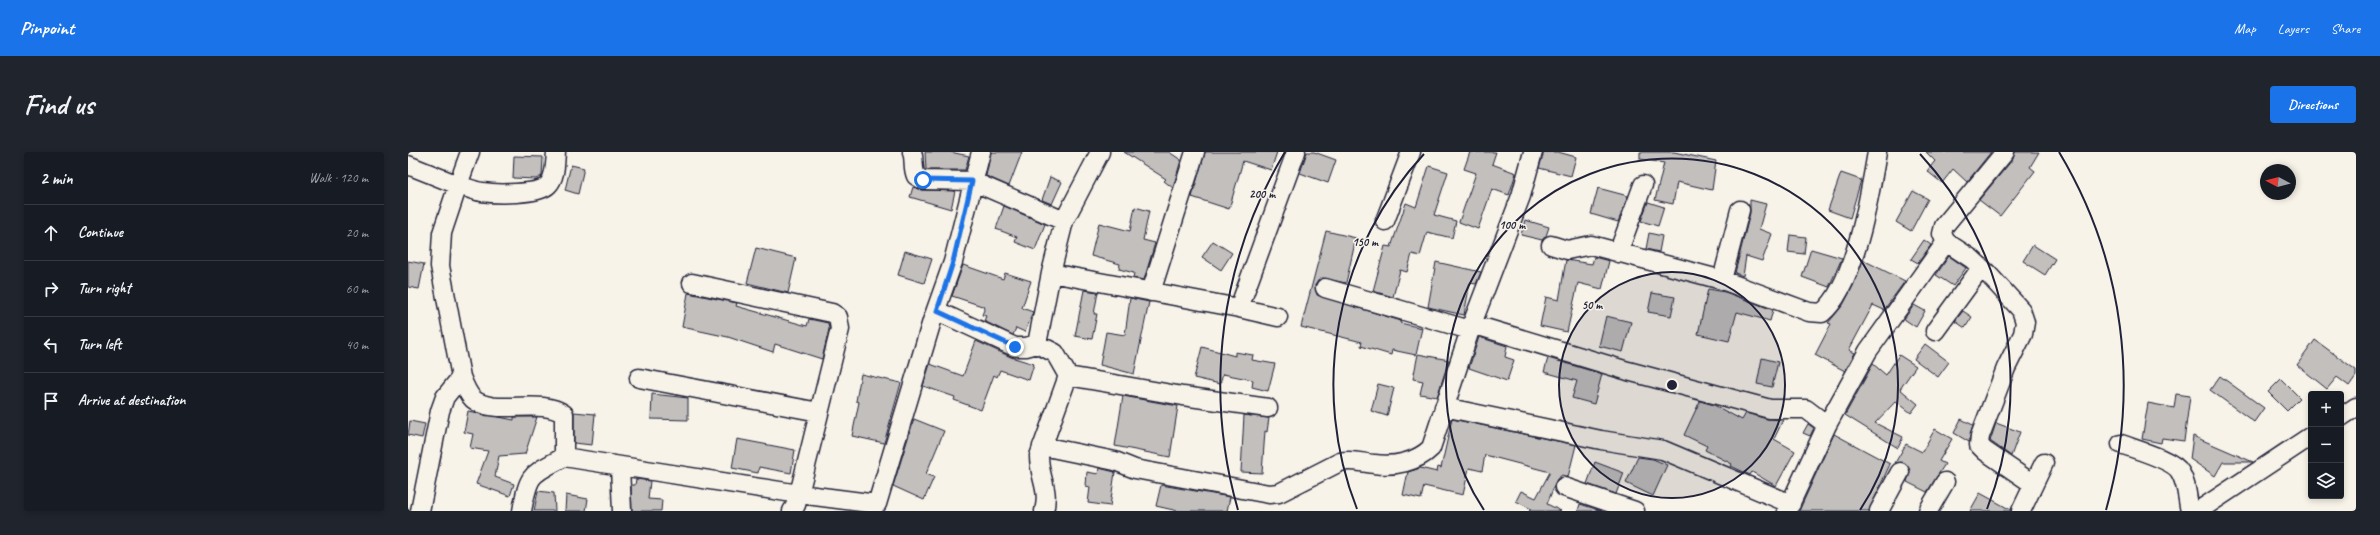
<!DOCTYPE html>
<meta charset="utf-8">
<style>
:root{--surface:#171b24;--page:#20242c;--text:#f1f3f6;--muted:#9ea1a6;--line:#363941;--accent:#1a73e8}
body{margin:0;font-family:Caveat,sans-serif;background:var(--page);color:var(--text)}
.controls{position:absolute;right:12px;bottom:12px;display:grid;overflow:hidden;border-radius:4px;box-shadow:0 2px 6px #0003}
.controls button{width:36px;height:36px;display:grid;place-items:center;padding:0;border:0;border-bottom:1px solid var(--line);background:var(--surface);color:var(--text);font:20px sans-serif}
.compass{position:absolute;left:1852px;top:12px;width:36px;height:36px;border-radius:50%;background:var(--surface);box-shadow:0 2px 6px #0003;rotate:277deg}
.stop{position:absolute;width:12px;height:12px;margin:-9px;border:3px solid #1a73e8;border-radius:50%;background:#fff}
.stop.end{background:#1a73e8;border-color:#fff;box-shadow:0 1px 4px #0008}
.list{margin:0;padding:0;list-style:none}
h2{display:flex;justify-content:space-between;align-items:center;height:52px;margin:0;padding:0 16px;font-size:17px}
h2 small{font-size:13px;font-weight:400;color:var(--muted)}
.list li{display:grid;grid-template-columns:26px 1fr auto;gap:12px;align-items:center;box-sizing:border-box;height:56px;padding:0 16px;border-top:1px solid var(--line)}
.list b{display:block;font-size:15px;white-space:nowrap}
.list em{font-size:13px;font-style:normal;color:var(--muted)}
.icon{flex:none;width:22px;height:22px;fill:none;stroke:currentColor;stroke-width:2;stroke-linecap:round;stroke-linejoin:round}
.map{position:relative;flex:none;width:1948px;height:359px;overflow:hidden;border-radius:4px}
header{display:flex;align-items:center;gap:24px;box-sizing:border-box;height:56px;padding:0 20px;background:var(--accent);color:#fff}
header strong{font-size:19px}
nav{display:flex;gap:22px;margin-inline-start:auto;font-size:14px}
.intro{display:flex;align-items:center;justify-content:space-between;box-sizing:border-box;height:96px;padding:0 24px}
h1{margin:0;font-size:28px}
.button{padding:10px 18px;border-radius:4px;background:var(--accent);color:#fff;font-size:14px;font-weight:700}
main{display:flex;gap:24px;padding:0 24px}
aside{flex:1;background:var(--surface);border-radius:4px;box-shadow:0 2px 6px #0003}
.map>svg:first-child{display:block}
.building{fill:#c2bfbd;stroke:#22223b}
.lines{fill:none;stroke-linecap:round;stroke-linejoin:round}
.street-casing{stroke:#22223b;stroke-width:21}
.street{stroke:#f7f3e8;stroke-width:18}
.route{stroke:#1a73e8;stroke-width:5}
.ring{fill:none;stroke:#22223b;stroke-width:2}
.centre{fill:#22223b;stroke:#f7f3e8;stroke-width:2}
.ring-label{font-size:12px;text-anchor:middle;font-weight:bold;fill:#22223b;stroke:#f7f3e8;stroke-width:3;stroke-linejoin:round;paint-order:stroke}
</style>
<header>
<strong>Pinpoint</strong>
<nav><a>Map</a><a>Layers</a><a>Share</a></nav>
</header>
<div class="intro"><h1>Find us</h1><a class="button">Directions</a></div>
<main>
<aside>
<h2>2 min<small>Walk · 120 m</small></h2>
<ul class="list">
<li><svg class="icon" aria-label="ahead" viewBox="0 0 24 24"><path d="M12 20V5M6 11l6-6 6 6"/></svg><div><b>Continue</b></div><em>20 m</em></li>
<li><svg class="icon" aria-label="right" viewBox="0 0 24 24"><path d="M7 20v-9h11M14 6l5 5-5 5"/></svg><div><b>Turn right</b></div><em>60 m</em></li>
<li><svg class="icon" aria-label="left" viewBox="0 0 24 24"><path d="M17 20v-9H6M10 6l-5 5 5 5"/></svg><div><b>Turn left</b></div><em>40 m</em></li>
<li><svg class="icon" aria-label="arrive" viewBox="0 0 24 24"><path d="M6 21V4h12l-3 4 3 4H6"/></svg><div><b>Arrive at destination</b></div></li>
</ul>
</aside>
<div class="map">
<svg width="1948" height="359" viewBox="0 0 1948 359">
<rect width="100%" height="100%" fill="#f7f3e8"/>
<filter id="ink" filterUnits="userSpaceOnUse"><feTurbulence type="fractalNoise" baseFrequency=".025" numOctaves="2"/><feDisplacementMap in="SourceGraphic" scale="8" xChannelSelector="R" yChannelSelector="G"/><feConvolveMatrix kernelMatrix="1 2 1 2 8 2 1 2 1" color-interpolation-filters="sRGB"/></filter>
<g filter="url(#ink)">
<!-- building -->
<path class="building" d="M 517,0 L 542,0 L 561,4 L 557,18 L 518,18 Z
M 583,0 L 614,0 L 601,34 L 578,24 Z
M 716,0 L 761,0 L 773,8 L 765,36 L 756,29 L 758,27 Z
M 797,0 L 869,0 L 863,18 L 835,9 L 821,57 L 784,45 Z
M 899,0 L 906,0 L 928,8 L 920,31 L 892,21 Z
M 1062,0 L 1088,0 L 1084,12 L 1108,21 L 1101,43 L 1084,37 L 1070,77 L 1051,70 L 1068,21 L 1056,17 Z
M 1136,0 L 1150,0 L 1168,5 L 1163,24 L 1131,16 Z
M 1232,0 L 1266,0 L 1308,9 L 1304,38 L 1269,30 L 1265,52 L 1247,48 L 1256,11 L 1232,7 Z
M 1518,0 L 1583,0 L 1559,30 L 1545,17 L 1534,31 L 1519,19 L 1527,9 Z
M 1607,0 L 1631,0 L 1622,15 L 1627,19 L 1592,64 L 1571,48 L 1605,7 Z
M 106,4 L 135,5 L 134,24 L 128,27 L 105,26 Z
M 163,13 L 176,16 L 170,42 L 157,38 Z
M 1021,14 L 1040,20 L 1026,63 L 1048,69 L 1044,86 L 1019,80 L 1012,104 L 1004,102 L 999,120 L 992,118 L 985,145 L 965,139 L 977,94 L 983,95 L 998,51 L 1008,55 Z
M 1433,21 L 1453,28 L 1442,66 L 1420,58 Z
M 642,25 L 654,30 L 644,52 L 634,48 Z
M 505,35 L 515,38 L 547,39 L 543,57 L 502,45 Z
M 1190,36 L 1220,44 L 1210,70 L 1183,62 Z
M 1505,39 L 1520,47 L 1503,79 L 1488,70 Z
M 1342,48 L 1358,52 L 1351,77 L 1364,82 L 1354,109 L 1338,104 L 1335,124 L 1327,121 L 1342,61 Z
M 1240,50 L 1256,55 L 1250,74 L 1233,69 Z
M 596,54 L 637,72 L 627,98 L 607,90 L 609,85 L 588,77 Z
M 727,55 L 741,59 L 735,88 L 747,91 L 736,128 L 725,126 L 726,121 L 711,117 L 712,112 L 683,104 L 691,71 L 722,79 Z
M 1117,68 L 1141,75 L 1138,84 L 1134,88 L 1113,83 Z
M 918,79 L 948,86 L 938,131 L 914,126 L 907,133 L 909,143 L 993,169 L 992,171 L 1014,176 L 1008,203 L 984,198 L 983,203 L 953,194 L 954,190 L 893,175 Z
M 1241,81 L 1254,84 L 1251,100 L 1238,97 Z
M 1382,83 L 1398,85 L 1396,102 L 1380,100 Z
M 1516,88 L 1523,93 L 1510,111 L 1503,107 Z
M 805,89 L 824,101 L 813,118 L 794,105 Z
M 1625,93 L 1647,107 L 1637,123 L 1615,109 Z
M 348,96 L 388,106 L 380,141 L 339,131 Z
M 1403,97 L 1434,106 L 1421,135 L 1394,125 Z
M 497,99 L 524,107 L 516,131 L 490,123 Z
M 1541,104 L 1558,116 L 1545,134 L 1528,123 Z
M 1186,105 L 1201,109 L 1194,137 L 1170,131 L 1159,180 L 1132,174 L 1138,145 L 1151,148 L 1158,108 L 1184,112 Z
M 1455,108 L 1497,129 L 1476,158 L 1465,153 L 1441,198 L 1447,201 L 1437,219 L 1407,203 L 1423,172 L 1420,171 L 1435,153 L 1445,134 Z
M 0,109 L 16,112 L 11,137 L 0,135 Z
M 1028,110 L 1073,120 L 1068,132 L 1062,131 L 1056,163 L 1020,155 Z
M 555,113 L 595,127 L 597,121 L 623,129 L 614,156 L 625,160 L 617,180 L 608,176 L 605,183 L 576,169 L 578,164 L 574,163 L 577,155 L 544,144 Z
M 1300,137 L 1317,140 L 1365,158 L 1362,169 L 1329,160 L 1321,189 L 1290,182 Z
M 676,138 L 690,140 L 686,162 L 689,162 L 684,187 L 667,184 Z
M 280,141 L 329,151 L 328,154 L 399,174 L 401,167 L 420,171 L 421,177 L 414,207 L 367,192 L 365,200 L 320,185 L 274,175 Z
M 1244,141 L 1267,145 L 1263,164 L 1240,160 Z
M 722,146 L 741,150 L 726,222 L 692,213 L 698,180 L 717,183 Z
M 1506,153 L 1517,159 L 1508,175 L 1496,167 Z
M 1555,159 L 1564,165 L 1557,176 L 1547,169 Z
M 1198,164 L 1223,170 L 1215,200 L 1191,194 Z
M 1071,185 L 1099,194 L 1097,205 L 1106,208 L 1099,229 L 1061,216 Z
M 1907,188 L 1948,218 L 1948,224 L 1941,234 L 1929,225 L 1919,237 L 1889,213 Z
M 568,189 L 603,205 L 626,212 L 621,228 L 592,218 L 589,225 L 586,223 L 573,258 L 546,248 L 547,245 L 515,234 L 522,212 L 555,224 Z
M 1517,192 L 1541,210 L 1530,225 L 1506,207 Z
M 794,195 L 827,204 L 827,200 L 845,203 L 844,208 L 867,212 L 860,239 L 844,235 L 845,228 L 815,222 L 812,232 L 786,226 Z
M 1010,202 L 1041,208 L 1029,245 L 1012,242 L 1015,229 L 1005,227 Z
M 1491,203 L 1508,214 L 1492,237 L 1510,252 L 1503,261 L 1488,249 L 1467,271 L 1495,285 L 1490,296 L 1437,263 L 1465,212 L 1478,223 Z
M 1140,206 L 1194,222 L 1186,252 L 1164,246 L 1169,229 L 1136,220 Z
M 1354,206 L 1370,210 L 1364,235 L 1349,232 Z
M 453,222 L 493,231 L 476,291 L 444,284 L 451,250 L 448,249 Z
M 1812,224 L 1856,256 L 1846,270 L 1802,238 Z
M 1873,227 L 1892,246 L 1879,259 L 1860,240 Z
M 970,232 L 986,236 L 979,264 L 963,259 Z
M 244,242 L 280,246 L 280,268 L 243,267 Z
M 1768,242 L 1782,244 L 1776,289 L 1754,286 L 1753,291 L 1734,287 L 1740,251 L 1766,256 Z
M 715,244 L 770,254 L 762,305 L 707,294 Z
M 1292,249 L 1306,253 L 1334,268 L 1338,261 L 1359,267 L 1375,268 L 1366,287 L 1387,299 L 1368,334 L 1344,320 L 1342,323 L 1323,314 L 1324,312 L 1297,298 L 1299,294 L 1276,283 Z
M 60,259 L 106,268 L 106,265 L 129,265 L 117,302 L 91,304 L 87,325 L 106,332 L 102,344 L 68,332 L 80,299 L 62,296 L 65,282 L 56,280 Z
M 166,260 L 187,262 L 184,293 L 166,291 Z
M 836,263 L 861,266 L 859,280 L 857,279 L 854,321 L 833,320 Z
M 506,267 L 536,279 L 518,322 L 526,325 L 516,348 L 485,334 Z
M 1044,267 L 1168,293 L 1160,325 L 1154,323 L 1149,327 L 1139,352 L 1153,359 L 1121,359 L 1123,357 L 1108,349 L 1113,339 L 1128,346 L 1142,320 L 1077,303 L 1074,319 L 1061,316 L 1055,343 L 1016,334 L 1013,347 L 995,343 L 1000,320 L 1012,316 L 1029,320 L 1030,315 L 1033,316 Z
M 1553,267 L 1565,273 L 1561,290 L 1546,281 Z
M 2,269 L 17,272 L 14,286 L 0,283 Z
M 1588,271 L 1612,280 L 1603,304 L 1582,289 Z
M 1400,272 L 1406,276 L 1402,284 L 1395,281 Z
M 1527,277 L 1544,287 L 1531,309 L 1537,312 L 1519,340 L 1499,330 L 1502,319 L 1497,311 L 1487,311 L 1498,292 L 1514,300 Z
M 1426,282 L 1482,312 L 1461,359 L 1391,359 Z
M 1785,284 L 1845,310 L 1815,310 L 1807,324 L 1782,307 Z
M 329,287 L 387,298 L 383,321 L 351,315 L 350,321 L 324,316 Z
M 1230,305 L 1245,307 L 1259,313 L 1245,344 L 1218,331 Z
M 1187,310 L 1216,321 L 1208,342 L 1179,332 Z
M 691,316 L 707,320 L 702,354 L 680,351 L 682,335 L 678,334 L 679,320 L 690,322 Z
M 228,327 L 242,329 L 240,347 L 254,348 L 253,359 L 224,359 L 223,333 L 227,333 Z
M 753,333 L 822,345 L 819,359 L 770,359 L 748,354 Z
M 130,339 L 146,341 L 147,359 L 126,359 Z
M 1572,341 L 1603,358 L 1603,359 L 1562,359 Z
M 158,343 L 180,347 L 178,359 L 157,359 Z
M 1172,352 L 1194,359 L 1170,359 Z"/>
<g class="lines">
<!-- street casing -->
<g class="street-casing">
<path id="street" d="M 62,0 L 50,33 C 58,35 66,39 74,40 C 87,42 130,43 140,33 C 148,25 147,10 148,0
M 504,0 C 507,8 504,15 508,24 L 515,28 L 564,29 L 656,69
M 1597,0 L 1536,74 L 1534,82 L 1538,90 L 1564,107 L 1580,122 L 1613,158 L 1617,170 L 1615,182 L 1598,216 L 1572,284 L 1571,293 L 1577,299 L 1625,332
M 0,13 L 50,33 L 34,81 L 32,114 L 53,225 C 56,233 59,241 65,247 C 87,265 132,245 156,262 L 156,305 C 123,323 121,320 114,359
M 977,69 L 1003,0
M 1143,93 L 1159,98 L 1183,93 L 1314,128 L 1401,160 L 1414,161 C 1447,134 1462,42 1469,0
M 1210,101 L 1235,33
M 643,121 L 831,156 L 888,0
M 1314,128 L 1332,58
M 917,136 L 1062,178
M 743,140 L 787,0
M 831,156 L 870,165
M 529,159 L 607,195 L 618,195 L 629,192 L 643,121 L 656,69 L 692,0
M 1064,172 L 1220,219 L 1362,257 L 1398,257 L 1419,273
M 1527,179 L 1573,116
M 629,192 L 647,201 L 660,224 L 631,304 C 631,326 642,337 636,359
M 660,224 L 775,244 L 860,256
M 231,226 L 411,260
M 1036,255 L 1193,288 L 1255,298 L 1383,352
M 1933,265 L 1948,255
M 1713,292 C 1726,297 1766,308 1772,320 C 1779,331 1779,346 1782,359
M 634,294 L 707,309 L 727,317 L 861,342 L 871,341 L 932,310 C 944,307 954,311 966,312 C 986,315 1009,310 1023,296 L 1064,172 L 1113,44 L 1125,0
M 156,305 L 391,342 L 432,177 L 430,165 L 424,161 L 284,131
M 212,315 L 214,359
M 1156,335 L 1227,359
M 12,359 L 32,259 L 37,245 L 53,225
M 384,359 L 388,353 L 391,342 L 469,352 L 524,169 L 545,110 L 573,0
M 1379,359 L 1419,273 L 1460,199 L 1538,90
M 1471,359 L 1492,320
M 1520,359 L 1537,330
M 1613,359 L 1636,311
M 1790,359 L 1903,284"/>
</g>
<!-- street -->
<use href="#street" class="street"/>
</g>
</g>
<g class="lines" filter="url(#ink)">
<!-- route -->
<path class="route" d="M 515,28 L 564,29 L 545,110 L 529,159 L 607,195"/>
</g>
<!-- distance rings -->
<circle cx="1264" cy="233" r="113" fill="#22223b" fill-opacity=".12"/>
<g class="ring">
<circle cx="1264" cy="233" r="113"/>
<path d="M1076 358A226 226 0 1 1 1452 358"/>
<path d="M949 357A339 339 0 0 1 1016 2M1512 2A339 339 0 0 1 1579 357"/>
<path d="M830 358A452 452 0 0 1 877 0M1651 0A452 452 0 0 1 1698 358"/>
</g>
<circle cx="1264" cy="233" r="6" class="centre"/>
<g class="ring-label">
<text x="854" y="46">200 m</text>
<text x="1104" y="77">100 m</text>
<text x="957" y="94">150 m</text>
<text x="1184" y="157">50 m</text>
</g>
</svg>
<div class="controls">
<button>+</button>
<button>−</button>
<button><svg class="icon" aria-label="layers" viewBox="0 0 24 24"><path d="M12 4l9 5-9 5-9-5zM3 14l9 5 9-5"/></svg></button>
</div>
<svg class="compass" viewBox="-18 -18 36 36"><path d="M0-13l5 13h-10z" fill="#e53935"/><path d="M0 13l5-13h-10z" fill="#9ea1a6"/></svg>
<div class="stop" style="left:515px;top:28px"></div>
<div class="stop end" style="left:607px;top:195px"></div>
</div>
</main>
